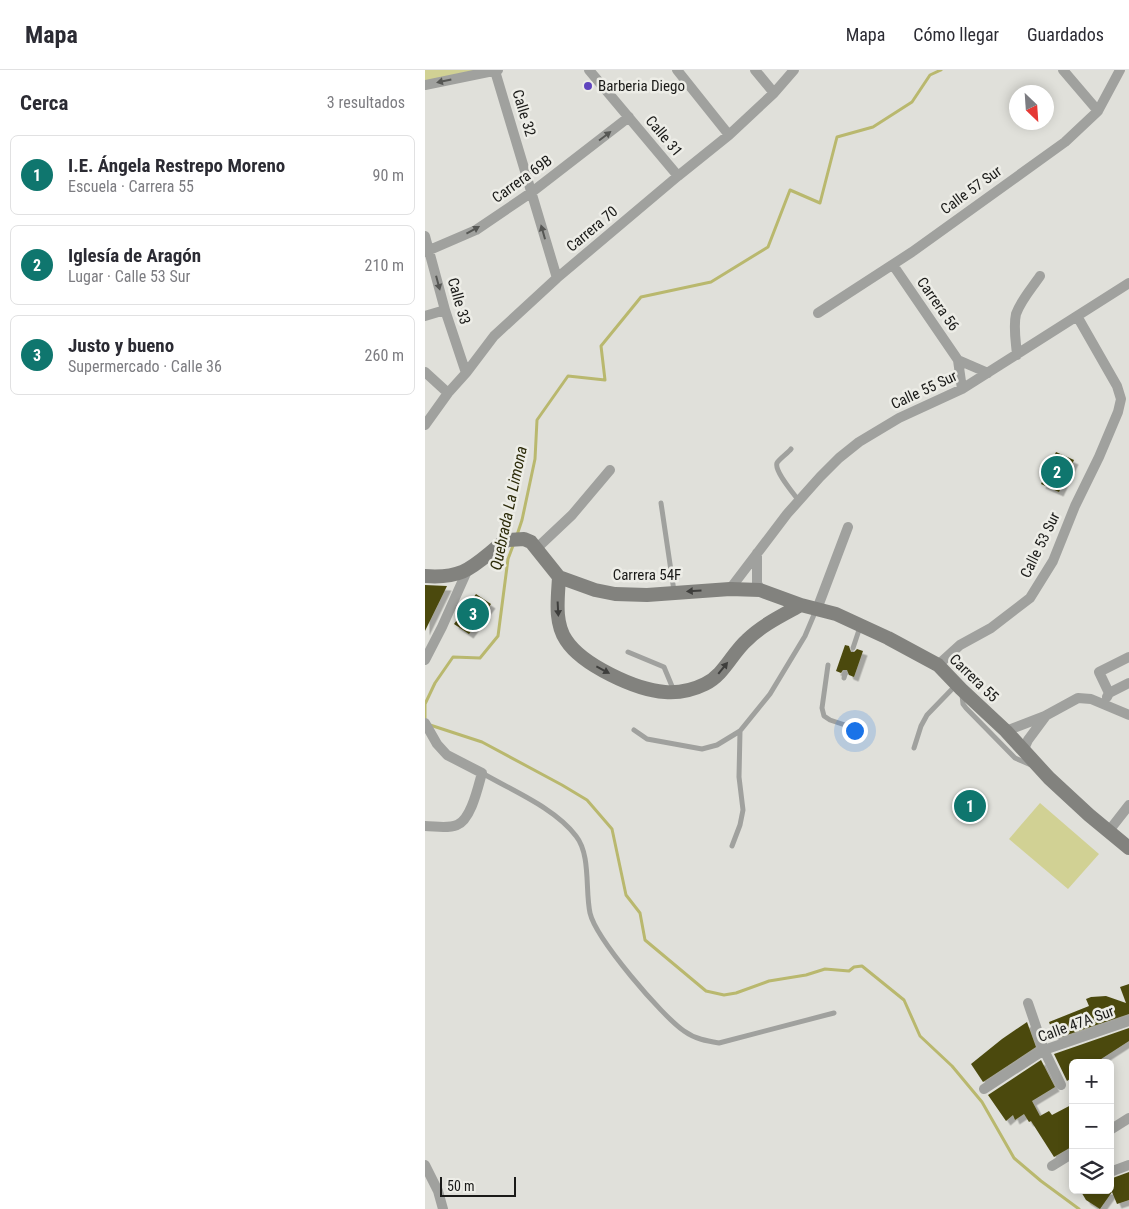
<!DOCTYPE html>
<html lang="es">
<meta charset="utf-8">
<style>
:root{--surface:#fff;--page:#f2f2f3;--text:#2b2b33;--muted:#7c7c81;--line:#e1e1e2;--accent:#0f766e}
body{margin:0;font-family:"Roboto Condensed",sans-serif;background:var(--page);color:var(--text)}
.controls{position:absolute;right:15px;bottom:15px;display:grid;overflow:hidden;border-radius:8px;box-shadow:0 2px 12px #0003}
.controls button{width:45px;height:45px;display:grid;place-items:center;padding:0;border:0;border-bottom:1px solid var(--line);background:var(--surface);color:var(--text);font:25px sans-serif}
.compass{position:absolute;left:584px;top:15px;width:45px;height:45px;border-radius:50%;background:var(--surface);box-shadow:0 2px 12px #0003;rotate:155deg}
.scale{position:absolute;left:15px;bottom:12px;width:76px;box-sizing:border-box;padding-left:5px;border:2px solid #1a1a18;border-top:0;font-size:14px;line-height:18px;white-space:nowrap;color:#1a1a18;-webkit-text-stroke:4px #edede7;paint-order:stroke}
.you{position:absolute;left:429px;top:660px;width:18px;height:18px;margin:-12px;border:4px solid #fff;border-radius:50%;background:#1a73e8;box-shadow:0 0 0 8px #1a73e833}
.badge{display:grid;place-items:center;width:32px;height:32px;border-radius:50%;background:var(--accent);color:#fff;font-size:16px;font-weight:700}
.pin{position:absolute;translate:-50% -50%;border:2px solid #fff;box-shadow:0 1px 5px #0006}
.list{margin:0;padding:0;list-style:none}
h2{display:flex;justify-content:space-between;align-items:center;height:65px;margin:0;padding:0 20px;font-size:21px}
h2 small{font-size:16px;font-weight:400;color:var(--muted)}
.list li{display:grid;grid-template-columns:32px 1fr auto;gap:15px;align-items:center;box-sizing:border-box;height:80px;margin:0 10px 10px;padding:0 10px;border:1px solid var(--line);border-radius:8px}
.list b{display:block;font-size:19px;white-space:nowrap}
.list p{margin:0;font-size:16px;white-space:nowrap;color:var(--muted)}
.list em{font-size:16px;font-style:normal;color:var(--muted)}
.icon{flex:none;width:28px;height:28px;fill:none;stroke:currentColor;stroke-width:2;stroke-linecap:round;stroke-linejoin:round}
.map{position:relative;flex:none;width:704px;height:1139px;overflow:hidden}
header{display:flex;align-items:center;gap:30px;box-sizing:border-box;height:70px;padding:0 25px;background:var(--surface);border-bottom:1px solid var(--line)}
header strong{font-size:24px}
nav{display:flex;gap:28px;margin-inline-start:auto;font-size:18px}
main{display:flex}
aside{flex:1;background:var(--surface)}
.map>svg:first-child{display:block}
.green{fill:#d1d194}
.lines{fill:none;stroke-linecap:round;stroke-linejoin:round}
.stream{stroke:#b9b86e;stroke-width:3}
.building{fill:#4c4a10;filter:url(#shadow)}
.lane{stroke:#a0a19e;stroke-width:5}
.street{stroke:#a0a19e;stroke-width:10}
.secondary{stroke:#82827e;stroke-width:14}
.oneway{fill:#565754}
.oneway2{fill:#3e3e3c}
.poi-dot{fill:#6045be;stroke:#edede7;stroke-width:2}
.labels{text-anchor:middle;stroke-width:5;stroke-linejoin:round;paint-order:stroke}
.poi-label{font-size:15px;fill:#1a1a18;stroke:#edede7;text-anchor:start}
.street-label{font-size:15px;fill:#1a1a18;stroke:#edede7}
.water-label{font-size:16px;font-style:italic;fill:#2c2b09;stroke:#edede7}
</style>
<header>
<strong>Mapa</strong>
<nav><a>Mapa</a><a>Cómo llegar</a><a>Guardados</a></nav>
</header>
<main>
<aside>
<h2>Cerca<small>3 resultados</small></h2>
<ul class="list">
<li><span class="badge">1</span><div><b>I.E. Ángela Restrepo Moreno</b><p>Escuela · Carrera 55</p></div><em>90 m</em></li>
<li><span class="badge">2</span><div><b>Iglesía de Aragón</b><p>Lugar · Calle 53 Sur</p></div><em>210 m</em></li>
<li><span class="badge">3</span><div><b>Justo y bueno</b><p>Supermercado · Calle 36</p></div><em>260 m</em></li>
</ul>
</aside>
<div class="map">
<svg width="704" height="1139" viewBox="0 0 704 1139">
<defs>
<filter id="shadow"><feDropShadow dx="4.5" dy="4.5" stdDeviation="0" flood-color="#0004"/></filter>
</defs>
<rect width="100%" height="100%" fill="#e0e0da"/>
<!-- green -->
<path class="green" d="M 0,0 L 61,0 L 0,13 Z
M 615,733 L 674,784 L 643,819 L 584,769 Z"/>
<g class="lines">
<!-- stream -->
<path class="stream" d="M 92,465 L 97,450 L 110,389 L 112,350 L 143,306 L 180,310 L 176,276 L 216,227 L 286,212 L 343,177 L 365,120 L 395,133 L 412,67 L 448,57 L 487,32 L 505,5 L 516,0
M 0,650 L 0,634 L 10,613 L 28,587 L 55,588 L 73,566 L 83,489 L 89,473
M 5,655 L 57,672 L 137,715 L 162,730 L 187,759 L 201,825 L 215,843 L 220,870 L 281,921 L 299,925 L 311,923 L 344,911 L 381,905 L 400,899 L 424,901 L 429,897 L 437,896 L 479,930 L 495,966 L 527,996 L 557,1032 L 589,1088 L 616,1111 L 654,1139"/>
</g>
<!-- building -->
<path class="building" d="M 631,382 L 649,390 L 634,422 L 616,414 Z
M 0,515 L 22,516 L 0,561 Z
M 51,524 L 66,534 L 44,564 L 29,554 Z
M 420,575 L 424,576 L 426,582 L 429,582 L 432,579 L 438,581 L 429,607 L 424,605 L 422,600 L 418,600 L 416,603 L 411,601 Z
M 704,914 L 704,944 L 630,969 L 624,952 L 664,936 L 661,929 L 666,927 L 681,926 L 701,933 L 695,917 Z
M 602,952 L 611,977 L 558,1012 L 546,994 L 577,969 Z
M 704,958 L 704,971 L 670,993 L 648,993 L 648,1007 L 642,1011 L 629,984 Z
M 616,990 L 630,1017 L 607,1031 L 615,1046 L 624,1041 L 627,1045 L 648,1034 L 648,1076 L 629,1087 L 606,1051 L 604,1052 L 599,1044 L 590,1050 L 588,1045 L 581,1051 L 563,1025 Z
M 704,1102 L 704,1130 L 692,1134 L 687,1122 L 675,1139 L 661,1130 L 655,1120 L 686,1120 L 685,1109 Z"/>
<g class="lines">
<!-- lane -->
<path class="lane" d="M 366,379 C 363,383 354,389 352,393 C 349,401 369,424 374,431
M 236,433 L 249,521
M 428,578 L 435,557
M 203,582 L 239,597 L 249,621
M 403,595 L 397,638 L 399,646 L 405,650 L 426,657
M 419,608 L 420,604
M 537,625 L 538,634 L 541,638 L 590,688 L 606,695
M 209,660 L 222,669 L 277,679 L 292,675 L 315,661 L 345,624 L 380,566 L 391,540
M 489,678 L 496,656 L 502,645 L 531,615
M 57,703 C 88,721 130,738 151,766 C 166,785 160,820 165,843 C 171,869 237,946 259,961 C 270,969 282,971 294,973 L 409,943
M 307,776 L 315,755 L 318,740 L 314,707 L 315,661"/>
<!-- street -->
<path class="street" d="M 164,0 L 253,106
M 252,0 L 304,65
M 330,0 L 349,23
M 638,0 L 673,41
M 70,1 L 132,208
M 0,15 L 73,0
M 0,166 L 20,240 L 41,303
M 0,182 L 51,160 L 107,122 L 204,47
M 468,195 L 533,290 L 537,319
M 393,243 L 487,182 L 640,72 L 673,41 L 695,0
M 0,246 L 20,240
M 592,285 C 591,272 588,257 591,244 C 596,230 607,218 615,206
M 533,290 L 563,303
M 0,302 L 23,323
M 0,355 L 23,323 L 41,303 L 69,266 L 132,208 L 253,106 L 304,65 L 349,23 L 369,0
M 112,478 L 147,445 L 185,400
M 332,483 L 332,513 L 335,520
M 305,519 L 362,444 L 395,407 L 414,388 L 434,372 L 474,348 L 537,319 L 704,213
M 392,539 L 423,457
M 0,590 L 17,557 L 42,501
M 513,595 L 535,575 L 566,558 L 605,528 L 628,491 L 650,436 L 674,387 L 693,342 L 696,329 L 692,316 L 652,246
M 684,623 L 674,602 L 704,587
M 682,627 L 684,623 L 704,613
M 0,653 L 12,674 L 22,685 L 57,703 C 53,717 46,750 32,755 C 22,759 10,756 0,756
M 581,661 L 620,646 L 653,628 L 666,629 L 704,645
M 599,679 L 603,670 L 620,647
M 683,762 L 704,735
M 603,933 L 619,980 L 636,1015
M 559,1019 L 619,980 L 704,951
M 685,1060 L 704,1048
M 0,1095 L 13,1121 L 18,1139
M 627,1096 L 648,1083
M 685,1102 L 704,1095"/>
<!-- secondary -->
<path class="secondary" d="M 0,506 C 40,509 48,496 77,473 L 83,470 L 99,469 L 106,472 L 134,507 L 170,520 L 190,524 L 222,525 L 305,519 L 335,520 L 376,535 L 411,544 L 463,568 L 513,595 L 536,619 L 581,661 L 624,708 L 664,745 L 704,778
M 134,507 C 133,528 129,552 141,570 C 157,595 211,620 240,622 C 254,623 268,620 280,614 C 299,605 307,583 322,570 C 337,555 358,545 376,535"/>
</g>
<!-- one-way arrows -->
<defs><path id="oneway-solid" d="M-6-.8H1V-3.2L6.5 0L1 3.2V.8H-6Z" transform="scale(1.25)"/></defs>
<g class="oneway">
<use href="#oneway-solid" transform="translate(19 11) rotate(168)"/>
<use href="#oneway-solid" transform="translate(180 66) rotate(-37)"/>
<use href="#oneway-solid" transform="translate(48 160) rotate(-29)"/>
<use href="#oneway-solid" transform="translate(118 162) rotate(-106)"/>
<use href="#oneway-solid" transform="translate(13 213) rotate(75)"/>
</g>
<g class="oneway2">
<use href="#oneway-solid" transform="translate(269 521) rotate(177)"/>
<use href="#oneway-solid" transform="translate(133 539) rotate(87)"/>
<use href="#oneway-solid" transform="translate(298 598) rotate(-51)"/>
<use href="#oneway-solid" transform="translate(178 600) rotate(28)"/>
</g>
<!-- markers -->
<circle class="poi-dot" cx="163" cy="16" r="5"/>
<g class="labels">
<!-- poi labels -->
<g class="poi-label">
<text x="173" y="21">Barberia Diego</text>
</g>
<!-- street labels -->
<g class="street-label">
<text transform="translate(99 43) rotate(73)" y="5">Calle 32</text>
<text transform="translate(239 66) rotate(50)" y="5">Calle 31</text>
<text transform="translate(97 109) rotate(-36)" y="5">Carrera 69B</text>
<text transform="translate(546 120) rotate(-36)" y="5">Calle 57 Sur</text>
<text transform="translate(167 159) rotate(-40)" y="5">Carrera 70</text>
<text transform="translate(34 231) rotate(74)" y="5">Calle 33</text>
<text transform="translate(513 234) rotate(55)" y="5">Carrera 56</text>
<text transform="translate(499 320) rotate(-25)" y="5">Calle 55 Sur</text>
<text transform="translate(615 475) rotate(-64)" y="5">Calle 53 Sur</text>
<text x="222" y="510">Carrera 54F</text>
<text transform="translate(549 608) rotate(44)" y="5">Carrera 55</text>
<text transform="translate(651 954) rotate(-20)" y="5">Calle 47A Sur</text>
</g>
<!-- water labels -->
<g class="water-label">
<text transform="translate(83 438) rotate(-78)" y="6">Quebrada La Limona</text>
</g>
</g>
</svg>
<div class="controls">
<button>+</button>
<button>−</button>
<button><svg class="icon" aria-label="layers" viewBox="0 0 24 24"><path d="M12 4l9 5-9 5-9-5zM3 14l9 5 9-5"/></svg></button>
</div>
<svg class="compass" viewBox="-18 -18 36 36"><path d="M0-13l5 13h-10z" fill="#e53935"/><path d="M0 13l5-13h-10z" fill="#7c7c81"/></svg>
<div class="scale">50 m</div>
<div class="you"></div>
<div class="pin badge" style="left:545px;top:736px">1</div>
<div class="pin badge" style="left:632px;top:402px">2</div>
<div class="pin badge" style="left:48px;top:544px">3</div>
</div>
</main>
